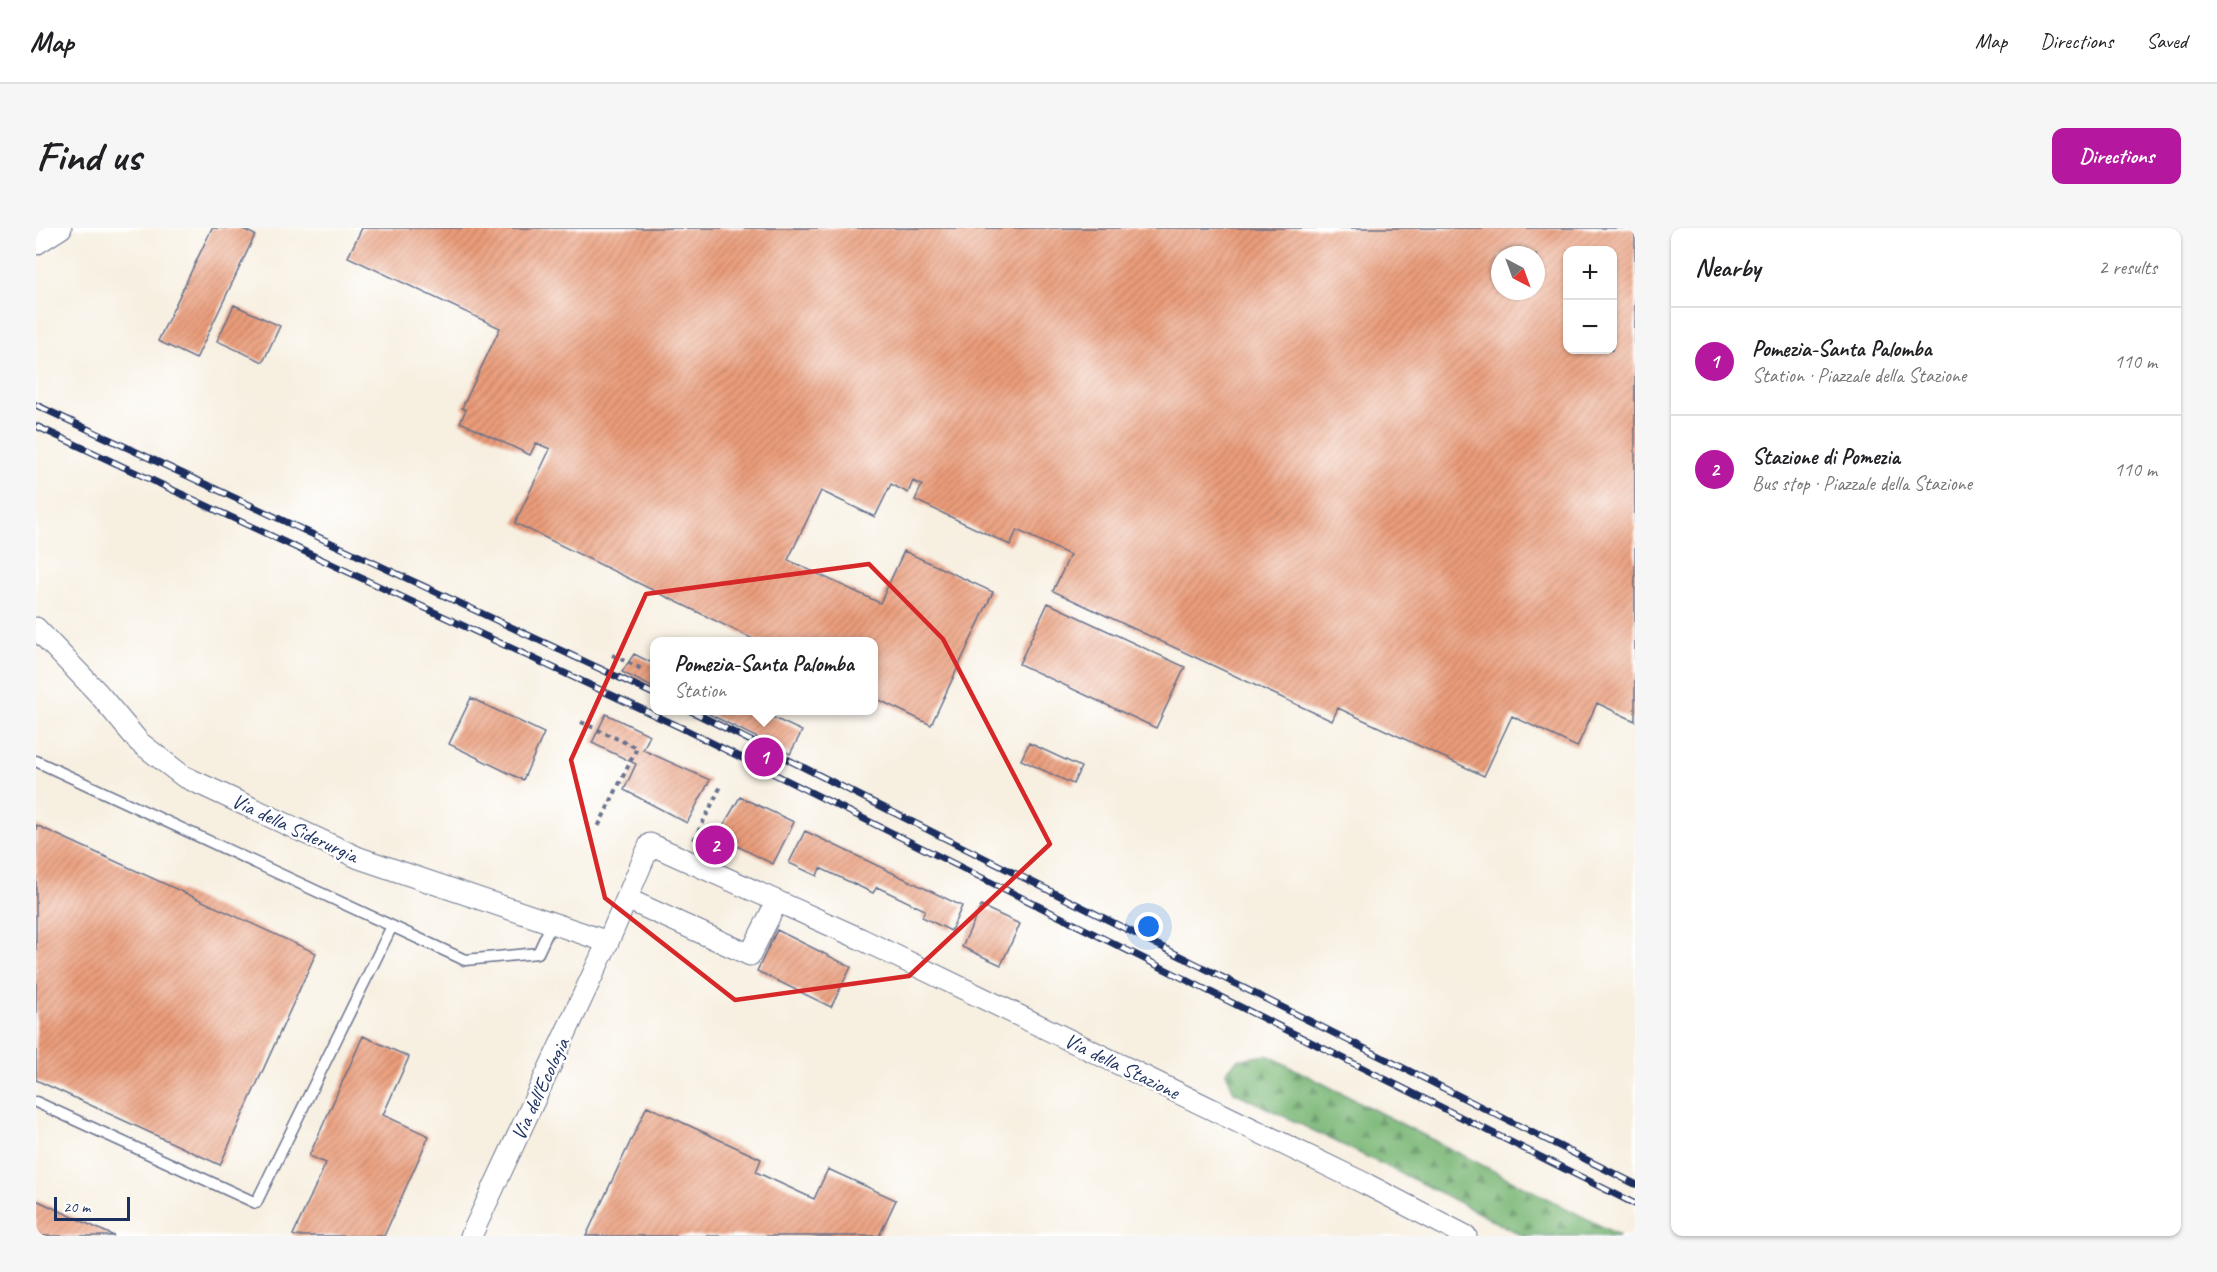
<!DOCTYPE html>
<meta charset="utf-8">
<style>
:root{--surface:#fff;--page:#f6f6f6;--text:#202124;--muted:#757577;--line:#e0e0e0;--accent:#b5179e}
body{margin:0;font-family:Caveat,sans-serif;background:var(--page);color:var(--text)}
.controls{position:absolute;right:18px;top:18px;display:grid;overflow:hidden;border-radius:12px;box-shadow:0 2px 4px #0004}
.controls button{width:54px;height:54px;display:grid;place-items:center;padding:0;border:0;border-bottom:2px solid var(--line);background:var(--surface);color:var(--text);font:30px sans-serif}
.compass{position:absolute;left:1455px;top:18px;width:54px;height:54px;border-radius:50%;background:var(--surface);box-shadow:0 2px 4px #0004;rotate:139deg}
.scale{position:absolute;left:18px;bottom:15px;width:76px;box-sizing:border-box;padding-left:6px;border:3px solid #1b2f5e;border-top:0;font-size:16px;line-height:21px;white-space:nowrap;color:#1b2f5e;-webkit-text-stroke:4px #fff;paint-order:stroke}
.you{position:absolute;left:1113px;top:699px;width:21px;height:21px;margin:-15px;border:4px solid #fff;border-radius:50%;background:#1a73e8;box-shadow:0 0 0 9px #1a73e833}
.badge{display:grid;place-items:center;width:39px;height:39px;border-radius:50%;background:var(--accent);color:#fff;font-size:20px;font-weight:700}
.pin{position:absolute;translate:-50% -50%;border:3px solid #fff;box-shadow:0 2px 6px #0006}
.popup{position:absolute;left:614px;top:409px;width:228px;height:78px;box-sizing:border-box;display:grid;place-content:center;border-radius:12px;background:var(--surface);filter:drop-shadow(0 2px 4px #0005);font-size:20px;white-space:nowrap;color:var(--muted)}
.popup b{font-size:22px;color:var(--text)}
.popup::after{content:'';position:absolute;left:50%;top:100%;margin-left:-12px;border:12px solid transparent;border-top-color:var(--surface)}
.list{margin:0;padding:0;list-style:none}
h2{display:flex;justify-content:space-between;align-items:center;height:78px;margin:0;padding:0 24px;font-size:26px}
h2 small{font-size:20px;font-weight:400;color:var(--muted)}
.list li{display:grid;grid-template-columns:39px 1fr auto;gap:18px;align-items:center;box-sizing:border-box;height:108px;padding:0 24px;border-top:2px solid var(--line)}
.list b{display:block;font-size:22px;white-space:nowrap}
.list p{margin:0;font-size:20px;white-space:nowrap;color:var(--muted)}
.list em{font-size:20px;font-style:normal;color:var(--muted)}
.map{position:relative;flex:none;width:1599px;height:1008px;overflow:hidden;border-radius:12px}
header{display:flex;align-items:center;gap:36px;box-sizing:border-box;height:84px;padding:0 30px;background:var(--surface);border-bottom:2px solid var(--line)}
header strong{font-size:28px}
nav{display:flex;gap:33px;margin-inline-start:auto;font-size:21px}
.intro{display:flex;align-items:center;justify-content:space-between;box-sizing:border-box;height:144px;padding:0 36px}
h1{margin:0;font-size:42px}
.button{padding:15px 27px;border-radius:12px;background:var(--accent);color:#fff;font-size:21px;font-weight:700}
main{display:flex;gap:36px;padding:0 36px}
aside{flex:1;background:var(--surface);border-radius:12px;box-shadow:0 2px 4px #0004}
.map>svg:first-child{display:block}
.forest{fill:url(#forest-firs);stroke:#4c746a;stroke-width:1.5}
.building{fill:url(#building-hatch);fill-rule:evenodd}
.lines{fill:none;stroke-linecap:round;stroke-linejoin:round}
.lane-casing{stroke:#68728c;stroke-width:13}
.street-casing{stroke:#68728c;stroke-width:23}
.path{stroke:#68728c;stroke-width:4;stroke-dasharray:4.5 4.5;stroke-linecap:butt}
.lane{stroke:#fff;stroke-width:10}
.street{stroke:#fff;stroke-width:21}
.rail-casing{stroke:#1b2f5e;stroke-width:7}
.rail{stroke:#fff;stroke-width:4.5;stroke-dasharray:14;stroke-linecap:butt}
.marked{fill:none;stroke:#d62828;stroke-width:4.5;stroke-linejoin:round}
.labels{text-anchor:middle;stroke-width:5;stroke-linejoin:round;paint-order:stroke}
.street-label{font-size:21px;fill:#1b2f5e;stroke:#fff}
</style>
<header>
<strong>Map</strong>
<nav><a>Map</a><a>Directions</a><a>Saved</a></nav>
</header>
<div class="intro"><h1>Find us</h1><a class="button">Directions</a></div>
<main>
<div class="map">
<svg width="1599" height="1008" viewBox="0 0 1599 1008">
<defs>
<pattern id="forest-firs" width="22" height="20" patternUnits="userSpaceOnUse" patternTransform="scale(1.5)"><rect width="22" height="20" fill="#7cb877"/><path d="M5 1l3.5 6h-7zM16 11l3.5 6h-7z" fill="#659665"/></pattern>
<pattern id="building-hatch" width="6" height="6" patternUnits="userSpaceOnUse" patternTransform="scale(1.5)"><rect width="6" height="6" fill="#eb9c79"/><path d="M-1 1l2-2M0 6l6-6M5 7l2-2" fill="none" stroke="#be8066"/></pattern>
</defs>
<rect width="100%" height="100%" fill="#fff"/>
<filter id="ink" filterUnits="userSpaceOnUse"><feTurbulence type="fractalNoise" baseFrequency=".0167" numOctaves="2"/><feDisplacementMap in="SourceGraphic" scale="12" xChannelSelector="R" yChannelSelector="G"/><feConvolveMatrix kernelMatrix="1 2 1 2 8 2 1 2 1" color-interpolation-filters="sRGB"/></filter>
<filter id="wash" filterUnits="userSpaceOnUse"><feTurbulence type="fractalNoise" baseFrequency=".008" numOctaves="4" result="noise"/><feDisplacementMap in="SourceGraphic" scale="24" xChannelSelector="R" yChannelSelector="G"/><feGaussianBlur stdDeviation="1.35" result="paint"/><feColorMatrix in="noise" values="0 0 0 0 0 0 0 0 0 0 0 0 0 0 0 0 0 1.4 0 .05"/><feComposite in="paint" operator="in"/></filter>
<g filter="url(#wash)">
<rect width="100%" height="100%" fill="#f7efe0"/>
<!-- forest -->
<path class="forest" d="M 1231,827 L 1557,994 L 1584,1008 L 1487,1008 L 1395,960 L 1198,864 L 1190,844 L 1201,832 Z"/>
<g id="blocks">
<!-- building -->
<path class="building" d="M 176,0 L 205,0 L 219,7 L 160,131 L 122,113 Z
M 326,0 L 1599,0 L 1599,493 L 1561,475 L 1541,519 L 1476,488 L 1448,548 L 1302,480 L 1296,493 L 1017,363 L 1034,327 L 981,302 L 974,317 L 879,272 L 886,257 L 877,253 L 872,265 L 855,256 L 839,289 L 785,263 L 752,332 L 844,375 L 868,323 L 957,364 L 895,497 L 837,469 L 837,414 L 723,414 L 479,295 L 514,221 L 500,215 L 494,227 L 424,194 L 430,182 L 426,180 L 464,100 L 312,29 ZM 1532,22 L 1576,22 L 1576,122 L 1532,122 ZM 1464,27 L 1500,27 L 1500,63 L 1464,63 Z
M 198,77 L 244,98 L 227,134 L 181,113 Z
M 1012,375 L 1149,439 L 1120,500 L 983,436 Z
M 598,426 L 618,436 L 618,460 L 586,444 Z
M 435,470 L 508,505 L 487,552 L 413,516 Z
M 665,482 L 721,482 L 766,503 L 754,526 Z
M 570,486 L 614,507 L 607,522 L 674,552 L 651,595 L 588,562 L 600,536 L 556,515 Z
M 993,515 L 1045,539 L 1037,556 L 985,532 Z
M 704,569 L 758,594 L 737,636 L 681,608 Z
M 0,597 L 280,725 L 184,937 L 0,852 Z
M 769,603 L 926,678 L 915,703 L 886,689 L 889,682 L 841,659 L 837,665 L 784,640 L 781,648 L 753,635 Z
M 945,678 L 984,696 L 965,737 L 926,719 Z
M 741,702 L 815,739 L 795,779 L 721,743 Z
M 327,808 L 373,829 L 347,887 L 393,908 L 348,1008 L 259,1008 L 257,1007 L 290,935 L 273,928 Z
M 611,878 L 725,931 L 720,944 L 778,971 L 792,941 L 860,972 L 843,1008 L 550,1008 Z
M 0,972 L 78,1008 L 0,1008 Z"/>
</g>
</g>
<g filter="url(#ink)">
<use href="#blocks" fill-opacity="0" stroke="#68728c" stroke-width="1.5"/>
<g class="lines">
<!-- lane casing -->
<g class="lane-casing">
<path id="lane" d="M 0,533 L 429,732 L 502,725 L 516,695
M 0,874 L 220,975 L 356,698"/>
</g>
<!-- street casing -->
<g class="street-casing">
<path id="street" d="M 0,16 L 25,0
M 0,400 L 62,465 L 103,514 L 147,548 L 323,630 L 572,714
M 591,671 L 714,727 L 741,673
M 435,1008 L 572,714 L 614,616 L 825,711 L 1332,957 L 1430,1008"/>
</g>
<!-- path -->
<path class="path" d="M 576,427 L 606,441
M 545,494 L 601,520 L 561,601
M 658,612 L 685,558"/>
<!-- lane -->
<use href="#lane" class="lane"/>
<!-- street -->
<use href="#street" class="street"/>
<!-- rail casing -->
<g class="rail-casing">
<path id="rail" d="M 0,177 L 618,466
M 0,198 L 646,500 L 1599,976
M 653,482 L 1599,956"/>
</g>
<!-- rail -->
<use href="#rail" class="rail"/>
</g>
</g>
<!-- marked area -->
<path class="marked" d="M 833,336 L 907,411 L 1014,616 L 873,748 L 699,772 L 569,670 L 535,532 L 610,366 Z"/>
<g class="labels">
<!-- street labels -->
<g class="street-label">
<text transform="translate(259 600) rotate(25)" y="7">Via della Siderurgia</text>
<text transform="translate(1086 838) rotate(26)" y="7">Via della Stazione</text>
<text transform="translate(504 861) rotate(-65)" y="7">Via dell'Ecologia</text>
</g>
</g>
</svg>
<div class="controls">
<button>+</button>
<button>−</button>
</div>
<svg class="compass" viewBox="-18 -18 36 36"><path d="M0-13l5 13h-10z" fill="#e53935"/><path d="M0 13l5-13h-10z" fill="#757577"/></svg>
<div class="scale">20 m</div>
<div class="you"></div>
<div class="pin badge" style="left:728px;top:529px">1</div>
<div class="popup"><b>Pomezia-Santa Palomba</b>Station</div>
<div class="pin badge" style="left:679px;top:617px">2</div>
</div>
<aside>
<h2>Nearby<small>2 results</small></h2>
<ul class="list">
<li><span class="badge">1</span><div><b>Pomezia-Santa Palomba</b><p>Station · Piazzale della Stazione</p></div><em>110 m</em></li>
<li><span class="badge">2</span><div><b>Stazione di Pomezia</b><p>Bus stop · Piazzale della Stazione</p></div><em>110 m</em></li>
</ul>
</aside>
</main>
